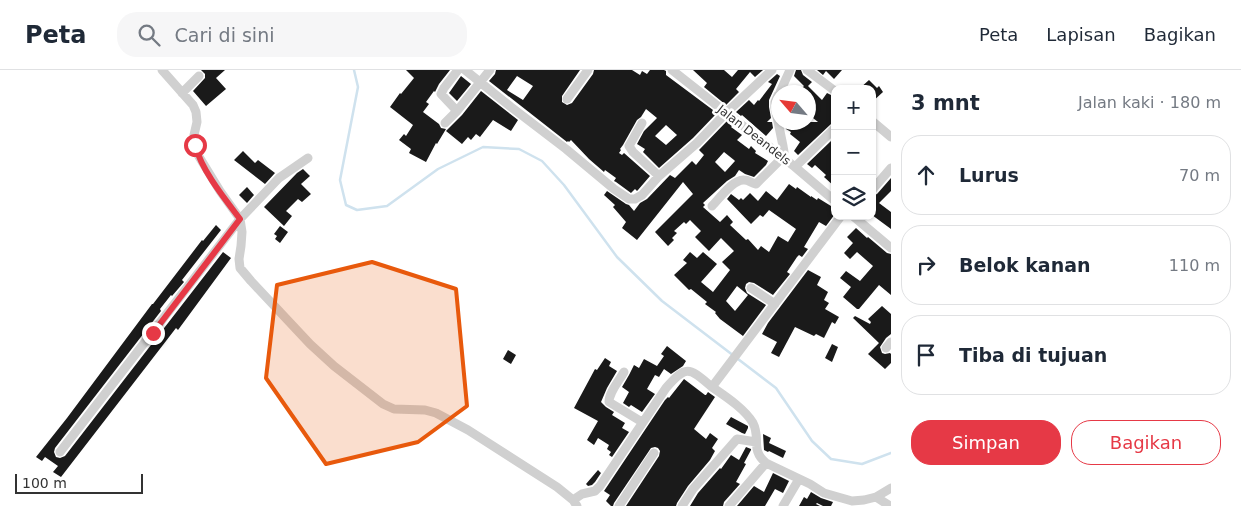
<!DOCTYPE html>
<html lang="id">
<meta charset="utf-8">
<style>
:root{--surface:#fff;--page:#f6f6f7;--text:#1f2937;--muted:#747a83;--line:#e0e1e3;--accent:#e63946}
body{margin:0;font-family:"DejaVu Sans",sans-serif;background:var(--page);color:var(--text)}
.controls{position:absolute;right:15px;top:15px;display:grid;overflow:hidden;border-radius:10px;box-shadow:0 1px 4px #0004}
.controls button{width:45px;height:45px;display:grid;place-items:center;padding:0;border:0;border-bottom:1px solid var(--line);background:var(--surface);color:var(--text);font:25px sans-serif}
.compass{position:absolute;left:771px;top:15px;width:45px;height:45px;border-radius:50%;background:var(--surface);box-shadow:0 1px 4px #0004;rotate:298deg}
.scale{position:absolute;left:15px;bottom:12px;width:128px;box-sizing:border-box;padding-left:5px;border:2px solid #333;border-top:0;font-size:14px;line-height:18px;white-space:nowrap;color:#333;-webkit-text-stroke:4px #fff;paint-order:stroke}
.stop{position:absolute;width:15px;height:15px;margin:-11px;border:4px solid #e63946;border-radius:50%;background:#fff}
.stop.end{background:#e63946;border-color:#fff;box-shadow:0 1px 5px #0008}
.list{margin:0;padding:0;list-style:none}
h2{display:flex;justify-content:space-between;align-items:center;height:65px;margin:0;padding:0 20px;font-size:21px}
h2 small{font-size:16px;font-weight:400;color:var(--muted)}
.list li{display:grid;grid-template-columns:32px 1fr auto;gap:15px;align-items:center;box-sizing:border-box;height:80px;margin:0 10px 10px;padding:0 10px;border:1px solid var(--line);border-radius:20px}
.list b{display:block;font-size:19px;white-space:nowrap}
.list em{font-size:16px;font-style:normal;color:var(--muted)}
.actions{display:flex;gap:10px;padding:15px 20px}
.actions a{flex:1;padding:11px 0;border:1px solid var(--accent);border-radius:20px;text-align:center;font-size:18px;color:var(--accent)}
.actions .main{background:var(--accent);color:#fff}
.icon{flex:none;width:28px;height:28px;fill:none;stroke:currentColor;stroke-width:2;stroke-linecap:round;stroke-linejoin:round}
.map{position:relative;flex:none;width:891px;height:436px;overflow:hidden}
header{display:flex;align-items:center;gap:30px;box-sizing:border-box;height:70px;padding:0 25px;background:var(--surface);border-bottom:1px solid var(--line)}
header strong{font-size:24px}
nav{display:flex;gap:28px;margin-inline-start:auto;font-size:18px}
.search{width:350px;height:45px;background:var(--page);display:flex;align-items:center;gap:12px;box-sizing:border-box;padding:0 18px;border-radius:20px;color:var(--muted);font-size:19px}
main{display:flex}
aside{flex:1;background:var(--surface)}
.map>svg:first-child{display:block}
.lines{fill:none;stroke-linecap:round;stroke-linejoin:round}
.stream{stroke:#cfe2ee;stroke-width:2.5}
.building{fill:#1a1a1a;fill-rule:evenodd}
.minor{stroke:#d0d0d0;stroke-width:9}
.route{stroke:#e63946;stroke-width:6}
.marked{fill:#e8590c;fill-opacity:0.2;stroke:#e8590c;stroke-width:4;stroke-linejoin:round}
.labels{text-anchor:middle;stroke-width:5;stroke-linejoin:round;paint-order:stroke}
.street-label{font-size:12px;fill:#333;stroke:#fff}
</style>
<header>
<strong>Peta</strong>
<div class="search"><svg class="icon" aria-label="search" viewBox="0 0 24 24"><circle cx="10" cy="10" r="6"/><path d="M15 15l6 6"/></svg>Cari di sini</div>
<nav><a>Peta</a><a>Lapisan</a><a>Bagikan</a></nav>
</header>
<main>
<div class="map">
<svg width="891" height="436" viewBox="0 0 891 436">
<rect width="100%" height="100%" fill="#fff"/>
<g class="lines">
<!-- stream -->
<path class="stream" d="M 354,0 L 358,17 L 340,110 L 346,135 L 357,140 L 387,136 L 438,99 L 483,77 L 519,79 L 542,91 L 564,115 L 617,187 L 662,231 L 776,318 L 812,371 L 831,389 L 862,394 L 891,383"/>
</g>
<!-- building -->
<path class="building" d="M 201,0 L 225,0 L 216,8 L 226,19 L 206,36 L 193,21 L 205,8 L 205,4 Z
M 406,0 L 450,0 L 439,14 L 435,22 L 434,21 L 426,32 L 429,34 L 423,42 L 439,54 L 441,58 L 446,59 L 437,74 L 436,73 L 426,92 L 409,83 L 411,79 L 399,70 L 404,64 L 406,66 L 413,55 L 390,37 L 400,23 L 401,24 L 414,8 Z
M 496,0 L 580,0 L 562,26 L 562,32 L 567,35 L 572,33 L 593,4 L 594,0 L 632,0 L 640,5 L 642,1 L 647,4 L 650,0 L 664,0 L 666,1 L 666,5 L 717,43 L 693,68 L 659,98 L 643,82 L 645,79 L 637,74 L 644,61 L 657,48 L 646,39 L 641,47 L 637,50 L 623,75 L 620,79 L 621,80 L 619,83 L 622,85 L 624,83 L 650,106 L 638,120 L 637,121 L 635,119 L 631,123 L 616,112 L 614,111 L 616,108 L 605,100 L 604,102 L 589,89 L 571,70 L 569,72 L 568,71 L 567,72 L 489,11 L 495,4 ZM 517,6 L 533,16 L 523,30 L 507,20 ZM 666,55 L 677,65 L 666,75 L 655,66 Z
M 693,0 L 724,0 L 732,7 L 738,0 L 763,0 L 755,7 L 750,2 L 736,19 L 739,22 L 726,35 L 704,17 L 707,13 Z
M 796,0 L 801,0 L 803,5 L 812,12 L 808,16 L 822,30 L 827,23 L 835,27 L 835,52 L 831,54 L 798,85 L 794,81 L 800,72 L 790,64 L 791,62 L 786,59 L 785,52 L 818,52 L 808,44 L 808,22 L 798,22 L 804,16 L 794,6 Z
M 817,0 L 842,0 L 834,9 L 826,1 L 823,5 Z
M 777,4 L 780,6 L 769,30 L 769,37 L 771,48 L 767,52 L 772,52 L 773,58 L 766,66 L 742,45 L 741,46 L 736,42 L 749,30 L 754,35 L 758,30 L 759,31 L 772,14 L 768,12 Z
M 461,6 L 471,14 L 457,31 L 449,23 Z
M 869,10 L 877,18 L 879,16 L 883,22 L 872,32 L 872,19 L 859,19 Z
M 481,21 L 518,50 L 511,61 L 493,50 L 480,67 L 476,64 L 471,70 L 468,67 L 462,74 L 446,61 L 462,45 Z
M 727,51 L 732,56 L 731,57 L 742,65 L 737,70 L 749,79 L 751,76 L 756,81 L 755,83 L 768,91 L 766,95 L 754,107 L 745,104 L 739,100 L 735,106 L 727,111 L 703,133 L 705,135 L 703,137 L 720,152 L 727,145 L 733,152 L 730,155 L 746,170 L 748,169 L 758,180 L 761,176 L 769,182 L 778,166 L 788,172 L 796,159 L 769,140 L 763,147 L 760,145 L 751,154 L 727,129 L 731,124 L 739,130 L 741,128 L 743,130 L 750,123 L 758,131 L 766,121 L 777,130 L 789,114 L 796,119 L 797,117 L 811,127 L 811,126 L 817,130 L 818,128 L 831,136 L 831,137 L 835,140 L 835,144 L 826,156 L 819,152 L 804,177 L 808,179 L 802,187 L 799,185 L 797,187 L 787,202 L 790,204 L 773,225 L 754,213 L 749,212 L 746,214 L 745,218 L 747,223 L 766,235 L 743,266 L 720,249 L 715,243 L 716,242 L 705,234 L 707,232 L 691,219 L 689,220 L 674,205 L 687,193 L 683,190 L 690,182 L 697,188 L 703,182 L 717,194 L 701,212 L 713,222 L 730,200 L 722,192 L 734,181 L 721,168 L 709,181 L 695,167 L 701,161 L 690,150 L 686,154 L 684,152 L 674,161 L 677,163 L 672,168 L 674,170 L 668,176 L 655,162 L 693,124 L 683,112 L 637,170 L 622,158 L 626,152 L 613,137 L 615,135 L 604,125 L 607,121 L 626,134 L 629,135 L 634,141 L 640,133 L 647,129 L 670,105 L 675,108 L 692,91 L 696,95 L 704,85 L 699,80 ZM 724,82 L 734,90 L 735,91 L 725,102 L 715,92 ZM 737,216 L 748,225 L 735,241 L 726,231 Z
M 831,71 L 835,74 L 835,117 L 824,107 L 826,105 L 815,95 L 812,98 L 807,94 Z
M 243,81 L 255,93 L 258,90 L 275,103 L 265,114 L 234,90 Z
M 303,99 L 310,106 L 301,114 L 311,124 L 302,132 L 298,129 L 286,141 L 292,146 L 284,156 L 264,137 L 297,103 Z
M 891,108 L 891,121 L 879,133 L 891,142 L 891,159 L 872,145 L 872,126 L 877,124 Z
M 247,117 L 254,125 L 247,133 L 239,125 Z
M 216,155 L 221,160 L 182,210 L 184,212 L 172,226 L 171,225 L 160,239 L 161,241 L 55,378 L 54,382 L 56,387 L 60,388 L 65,386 L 223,182 L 231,188 L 178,260 L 176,258 L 156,284 L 61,407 L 53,402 L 58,396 L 45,387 L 42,391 L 36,387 L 67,348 L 152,234 L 153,234 L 202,170 L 203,171 Z
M 280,156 L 288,162 L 280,173 L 275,169 L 277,166 L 274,164 Z
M 856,158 L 867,168 L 868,167 L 887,183 L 891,184 L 891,225 L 879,215 L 859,239 L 857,239 L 843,227 L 851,217 L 840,208 L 846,201 L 860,211 L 873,196 L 857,182 L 850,189 L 844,183 L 853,173 L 847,167 Z
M 808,200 L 821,207 L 817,215 L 828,222 L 824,230 L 829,233 L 825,239 L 839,247 L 835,254 L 832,252 L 824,268 L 816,264 L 814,266 L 795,257 L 779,287 L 771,283 L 777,272 L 762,264 L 768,253 Z
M 882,236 L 891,244 L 891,264 L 886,268 L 880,277 L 882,283 L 885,284 L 890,283 L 891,284 L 891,293 L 885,299 L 868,284 L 879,273 L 853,248 L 855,246 L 870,254 L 871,252 L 868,249 Z
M 832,274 L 838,277 L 832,292 L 825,288 Z
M 667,276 L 686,291 L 683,296 L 671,304 L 664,299 L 659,307 L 655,305 L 647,319 L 655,324 L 642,342 L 631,335 L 629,337 L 623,333 L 629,322 L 622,317 L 629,305 L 634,295 L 639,298 L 644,289 L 657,296 L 664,286 L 661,284 Z
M 508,280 L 516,285 L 511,294 L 503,289 Z
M 605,288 L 611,292 L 609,296 L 617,301 L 607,318 L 601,332 L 606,337 L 614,342 L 612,345 L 625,353 L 622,358 L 629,362 L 612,387 L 609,385 L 611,382 L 607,379 L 609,375 L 598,368 L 594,375 L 587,370 L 598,351 L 574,338 L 595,299 L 597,300 Z
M 684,309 L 705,325 L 706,325 L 708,322 L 715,327 L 694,359 L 706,369 L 710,363 L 718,369 L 712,378 L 715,381 L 710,390 L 688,416 L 677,433 L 676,436 L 626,436 L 659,386 L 660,381 L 658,378 L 655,377 L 651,378 L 614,433 L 613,436 L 611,436 L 606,431 L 610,425 L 604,421 L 665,330 L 668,327 L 669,328 Z
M 731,347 L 748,356 L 748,358 L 745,364 L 742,363 L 726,354 Z
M 763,364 L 771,368 L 769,373 L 786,381 L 783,388 L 769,381 L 768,382 L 764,380 Z
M 746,377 L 751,379 L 751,380 L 744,393 L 746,394 L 736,412 L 740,414 L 724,432 L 723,436 L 690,436 L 698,423 L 720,398 L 721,399 L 731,385 L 739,390 Z
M 598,400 L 601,403 L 595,412 L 592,415 L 588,416 L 586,414 Z
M 773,403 L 789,411 L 783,423 L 775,419 L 765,436 L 737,436 L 754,416 L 764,422 Z
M 811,422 L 821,428 L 833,432 L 831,436 L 823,436 L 817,433 L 816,434 L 820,436 L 799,436 L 804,427 L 807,429 Z"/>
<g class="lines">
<!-- minor -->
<path class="minor" d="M 162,0 L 193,35 L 196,42 L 197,52 L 194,65 L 195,75 L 198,85 L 220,121 L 240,149 L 242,162 L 241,176 L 239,189 L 240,198 L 251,211 L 310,274 L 334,296 L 383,334 L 394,339 L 425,340 L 436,343 L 468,360 L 557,417 L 573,430 L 577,436
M 465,0 L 511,37 L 566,79 L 614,119 L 629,129 L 635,129 L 642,125 L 659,106 L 697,73 L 726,43 L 772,0
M 672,0 L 795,97 L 835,131
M 807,0 L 835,21
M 780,22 L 790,0
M 182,23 L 199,6
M 567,29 L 588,0
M 457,41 L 441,24 L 444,18 L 458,0
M 872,51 L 891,67
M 445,53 L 457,41 L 490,0
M 642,53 L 629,76 L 633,82 L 659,106
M 795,97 L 835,58
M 872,120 L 891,98
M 712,136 C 719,129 733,109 744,110 C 749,110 751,113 756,114 L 782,88 L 784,82 L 783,76 L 775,37 L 775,32 L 778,25
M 853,146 L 891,178
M 751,218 L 775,234
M 886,278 L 891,272
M 624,302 C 619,311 609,322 609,332 L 642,352
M 712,317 C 725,326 745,339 753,353 C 761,368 750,380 766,393 L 810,414 L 824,423 L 852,431 L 864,430 L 876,427 L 891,418
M 60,382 L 240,149 L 279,108 L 308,88
M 876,427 L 890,436
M 573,430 L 582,424 L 595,421 L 600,416 L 666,318 C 687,294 689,298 712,317 L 841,146
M 619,436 L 654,383
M 682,436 L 693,419 L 737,369 L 756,372
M 729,436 L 766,393
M 783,436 L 799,409"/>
</g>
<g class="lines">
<!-- route -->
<path class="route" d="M 153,263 L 240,149 C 224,128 202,101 195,75"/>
</g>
<!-- marked area -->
<path class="marked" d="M 372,192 L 456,219 L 467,336 L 418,372 L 326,394 L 266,308 L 277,215 Z"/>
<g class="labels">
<!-- street labels -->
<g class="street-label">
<text transform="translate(754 65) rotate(38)" y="4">Jalan Deandels</text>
</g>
</g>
</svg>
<div class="controls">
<button>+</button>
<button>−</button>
<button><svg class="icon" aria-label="layers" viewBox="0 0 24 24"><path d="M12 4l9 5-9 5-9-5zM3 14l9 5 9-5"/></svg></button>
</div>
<svg class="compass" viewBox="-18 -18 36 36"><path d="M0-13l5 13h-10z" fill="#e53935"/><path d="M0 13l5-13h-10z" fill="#747a83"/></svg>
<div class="scale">100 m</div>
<div class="stop" style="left:195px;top:75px"></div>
<div class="stop end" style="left:153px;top:263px"></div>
</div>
<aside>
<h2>3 mnt<small>Jalan kaki · 180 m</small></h2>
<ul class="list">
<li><svg class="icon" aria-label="ahead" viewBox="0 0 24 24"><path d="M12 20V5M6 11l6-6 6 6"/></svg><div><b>Lurus</b></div><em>70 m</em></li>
<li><svg class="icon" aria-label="right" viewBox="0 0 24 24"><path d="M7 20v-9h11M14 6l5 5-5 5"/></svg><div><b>Belok kanan</b></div><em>110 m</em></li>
<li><svg class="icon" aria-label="arrive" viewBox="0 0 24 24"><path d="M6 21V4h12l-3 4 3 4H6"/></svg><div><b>Tiba di tujuan</b></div></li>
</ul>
<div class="actions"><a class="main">Simpan</a><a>Bagikan</a></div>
</aside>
</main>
